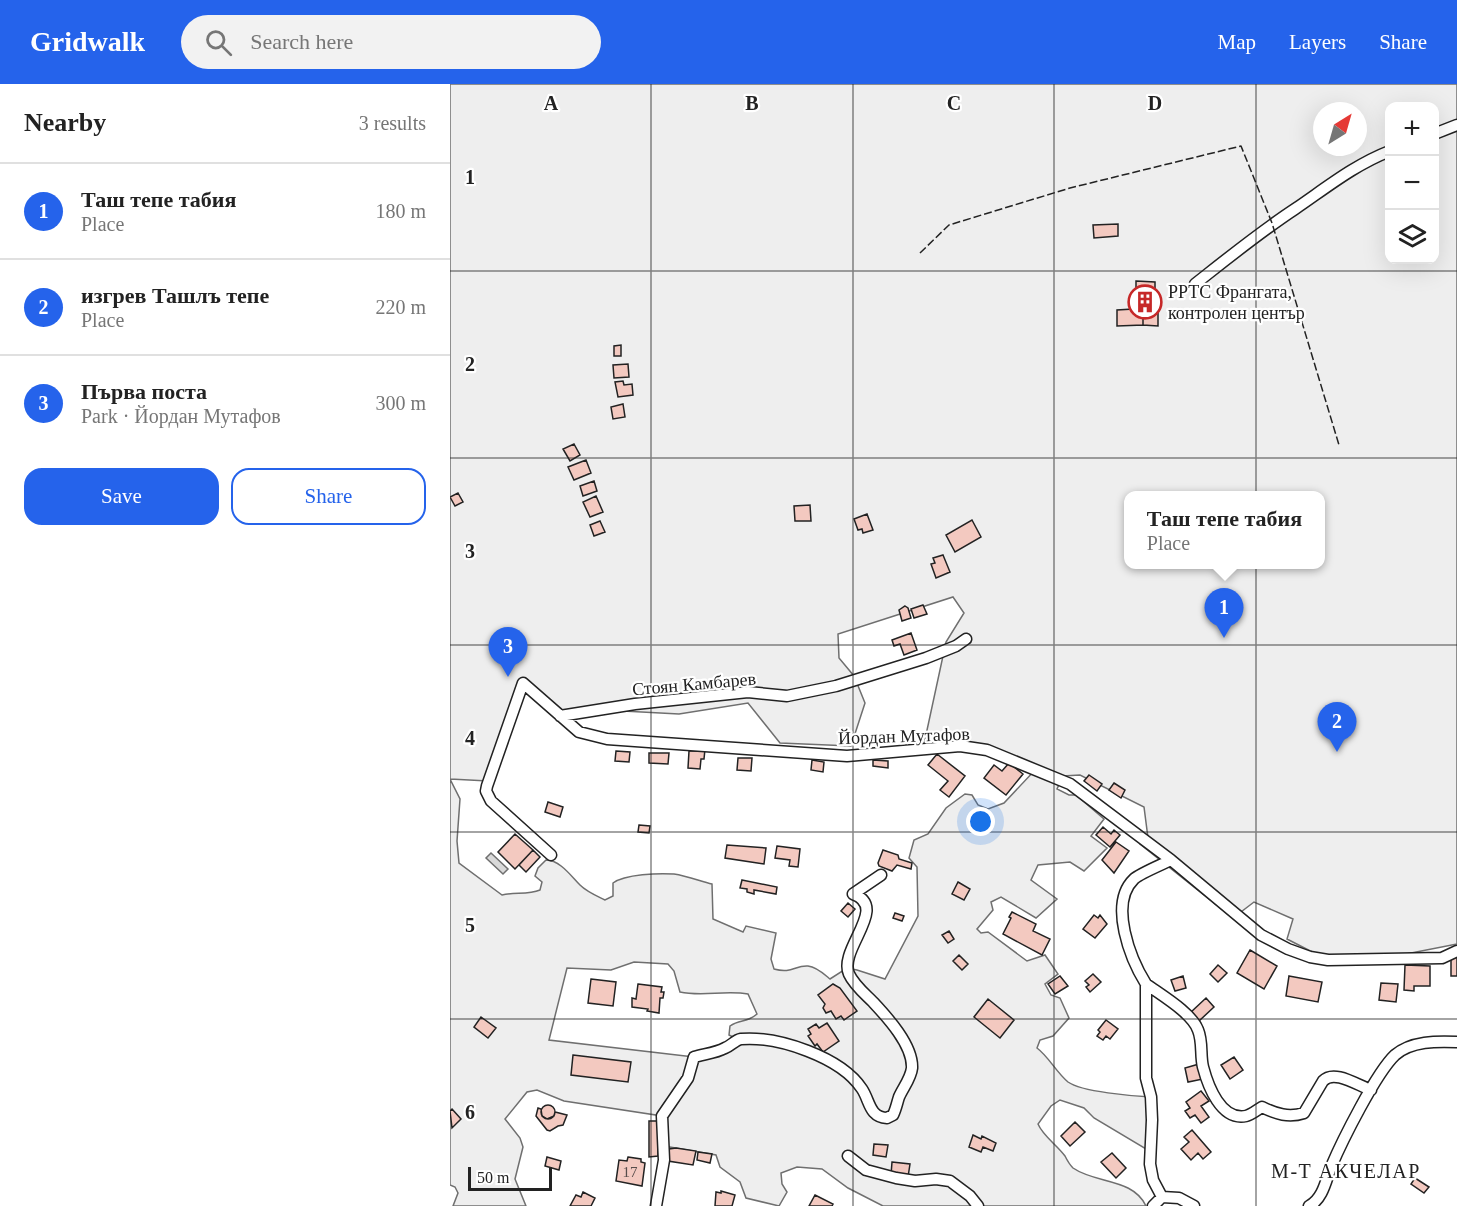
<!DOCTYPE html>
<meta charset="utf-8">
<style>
:root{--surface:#fff;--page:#f2f2f2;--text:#222;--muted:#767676;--line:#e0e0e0;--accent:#2563eb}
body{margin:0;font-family:Georgia,serif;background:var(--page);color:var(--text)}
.controls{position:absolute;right:18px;top:18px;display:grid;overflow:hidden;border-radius:12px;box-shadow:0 6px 24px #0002}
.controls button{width:54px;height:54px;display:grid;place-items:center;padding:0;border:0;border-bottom:2px solid var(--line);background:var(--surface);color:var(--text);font:30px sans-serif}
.compass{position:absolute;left:863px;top:18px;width:54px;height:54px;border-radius:50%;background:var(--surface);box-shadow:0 6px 24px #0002;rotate:37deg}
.scale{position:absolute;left:18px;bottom:15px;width:84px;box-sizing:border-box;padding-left:6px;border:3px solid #222;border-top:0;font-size:16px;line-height:21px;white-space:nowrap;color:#222;-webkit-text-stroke:4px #fff;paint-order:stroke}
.you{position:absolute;left:531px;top:738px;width:21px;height:21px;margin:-15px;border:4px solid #fff;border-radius:50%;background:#1a73e8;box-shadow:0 0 0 9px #1a73e833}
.badge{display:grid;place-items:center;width:39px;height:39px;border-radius:50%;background:var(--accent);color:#fff;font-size:20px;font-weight:700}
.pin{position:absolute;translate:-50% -50px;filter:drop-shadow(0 2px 3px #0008)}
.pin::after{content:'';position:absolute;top:32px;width:21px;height:18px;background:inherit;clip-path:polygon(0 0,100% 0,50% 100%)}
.popup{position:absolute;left:674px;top:407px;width:201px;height:78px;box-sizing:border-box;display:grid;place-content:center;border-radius:12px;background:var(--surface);filter:drop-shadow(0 2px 4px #0005);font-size:20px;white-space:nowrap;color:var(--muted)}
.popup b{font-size:22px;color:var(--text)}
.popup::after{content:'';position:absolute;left:50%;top:100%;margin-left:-12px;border:12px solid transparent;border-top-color:var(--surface)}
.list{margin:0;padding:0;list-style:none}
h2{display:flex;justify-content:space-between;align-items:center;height:78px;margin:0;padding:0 24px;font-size:26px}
h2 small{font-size:20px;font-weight:400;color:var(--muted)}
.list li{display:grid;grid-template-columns:39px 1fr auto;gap:18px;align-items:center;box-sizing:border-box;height:96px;padding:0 24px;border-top:2px solid var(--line)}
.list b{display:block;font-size:22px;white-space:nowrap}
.list p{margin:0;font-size:20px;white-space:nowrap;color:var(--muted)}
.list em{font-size:20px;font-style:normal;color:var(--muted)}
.actions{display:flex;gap:12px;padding:18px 24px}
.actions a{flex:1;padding:14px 0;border:2px solid var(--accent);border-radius:18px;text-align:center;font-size:21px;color:var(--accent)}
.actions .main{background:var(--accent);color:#fff}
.icon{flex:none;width:33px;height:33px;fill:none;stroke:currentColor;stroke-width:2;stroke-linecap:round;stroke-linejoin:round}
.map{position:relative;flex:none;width:1007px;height:1122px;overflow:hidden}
header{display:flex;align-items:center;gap:36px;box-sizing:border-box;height:84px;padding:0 30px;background:var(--accent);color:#fff}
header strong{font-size:28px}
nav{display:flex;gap:33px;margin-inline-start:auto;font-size:21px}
.search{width:420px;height:54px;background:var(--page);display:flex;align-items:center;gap:15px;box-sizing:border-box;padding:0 21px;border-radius:33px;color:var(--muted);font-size:22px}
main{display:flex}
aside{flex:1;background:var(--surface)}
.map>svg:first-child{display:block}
.green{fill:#eee;stroke:#6f6f6f;stroke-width:1.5;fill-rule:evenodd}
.water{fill:#d9d9d9;stroke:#6f6f6f;stroke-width:1.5}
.building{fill:#f3c9c0;stroke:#222;stroke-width:1.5}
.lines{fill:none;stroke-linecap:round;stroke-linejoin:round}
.street-casing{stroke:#222;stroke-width:13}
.street{stroke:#fff;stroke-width:10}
.fence{stroke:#222;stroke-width:1.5;stroke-dasharray:8 3;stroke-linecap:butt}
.grid{fill:none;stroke:#222;stroke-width:1.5;stroke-opacity:0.55}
.labels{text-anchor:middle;stroke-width:4.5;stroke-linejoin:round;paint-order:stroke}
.number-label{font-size:15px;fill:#564c4a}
.poi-label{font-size:18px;fill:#222;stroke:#fff;text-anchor:start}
.street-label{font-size:18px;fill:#222;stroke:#fff}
.neighbourhood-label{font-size:20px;letter-spacing:1.5px;fill:#222;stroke:#fff}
.grid-label{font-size:20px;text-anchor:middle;font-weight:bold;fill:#222;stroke:#fff;stroke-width:4.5;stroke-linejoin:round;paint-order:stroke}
</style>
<header>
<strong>Gridwalk</strong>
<div class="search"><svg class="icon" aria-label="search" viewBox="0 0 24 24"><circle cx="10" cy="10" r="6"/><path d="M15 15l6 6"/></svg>Search here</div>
<nav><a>Map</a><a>Layers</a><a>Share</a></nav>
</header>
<main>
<aside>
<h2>Nearby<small>3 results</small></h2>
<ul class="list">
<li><span class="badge">1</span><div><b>Таш тепе табия</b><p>Place</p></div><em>180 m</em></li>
<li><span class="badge">2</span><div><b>изгрев Ташлъ тепе</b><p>Place</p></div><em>220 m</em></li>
<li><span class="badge">3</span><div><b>Първа поста</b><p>Park · Йордан Мутафов</p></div><em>300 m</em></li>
</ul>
<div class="actions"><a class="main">Save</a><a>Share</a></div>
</aside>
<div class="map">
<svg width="1007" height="1122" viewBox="0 0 1007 1122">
<rect width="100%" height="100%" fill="#fff"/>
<!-- green -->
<path class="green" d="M 0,0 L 1007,0 L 1007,860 L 956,870 L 870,872 L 837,855 L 843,835 L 804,818 L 783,834 L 690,760 L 698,754 L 694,723 L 630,691 L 613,692 L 607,705 L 619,711 L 626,711 L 654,735 L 641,752 L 657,764 L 634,787 L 620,778 L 588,781 L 581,796 L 607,815 L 586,834 L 551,813 L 541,818 L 543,826 L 527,845 L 531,849 L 538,848 L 577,877 L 595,871 L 608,890 L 595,900 L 601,911 L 610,914 L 619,934 L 603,952 L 590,956 L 587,964 C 599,973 606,988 618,998 C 632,1008 683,1012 701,1013 L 701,1068 L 644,1034 L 634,1024 L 610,1016 L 601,1022 L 588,1040 C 593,1052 607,1061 615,1072 C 617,1076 620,1081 623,1084 C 646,1100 683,1094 696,1122 L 433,1122 L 398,1104 L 372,1085 L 347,1083 L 331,1089 L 332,1100 L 337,1108 L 329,1122 L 296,1114 L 290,1098 L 270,1083 L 266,1071 L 214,1062 L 212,1032 L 114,1017 L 87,1006 L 77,1008 L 55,1035 L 70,1054 L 73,1063 L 65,1095 L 76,1122 L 3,1122 L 8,1109 L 5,1103 L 0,1101 ZM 940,22 L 984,22 L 984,176 L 940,176 ZM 872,27 L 908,27 L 908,63 L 872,63 ZM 678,412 L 870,412 L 870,480 L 678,480 ZM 503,513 L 514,529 L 496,558 L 474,660 L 539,662 L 586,685 L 554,719 L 538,725 L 528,721 L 522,711 L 515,710 L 496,724 L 478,750 L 464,756 L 459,774 L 467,783 L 468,832 L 435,895 L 407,886 L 397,884 L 380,895 C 374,890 367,883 358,882 C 345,881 342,890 324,885 L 321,875 L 326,849 L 296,842 L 293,848 L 263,835 L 262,800 C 250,797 237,792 224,790 C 209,789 175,790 163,799 L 163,812 L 155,816 C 147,812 137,808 130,801 C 121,792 110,776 96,776 L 88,784 L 85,792 L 92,798 L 90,806 C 78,811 65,808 52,811 L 9,779 L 7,757 L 10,715 L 0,695 L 38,697 L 73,600 L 110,632 L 154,626 L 229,630 L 298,619 L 330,659 L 401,662 L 415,619 L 404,592 L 389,574 L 388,550 ZM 184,878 L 218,880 L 224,887 L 230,908 C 252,913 275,906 298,910 L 307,930 C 297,939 290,935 280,942 L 279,951 L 287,955 L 244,973 L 99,956 L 117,884 L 161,886 Z"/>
<!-- water -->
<path class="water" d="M 41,769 L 58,785 L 53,790 L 36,774 Z"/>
<!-- building -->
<path class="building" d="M 668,140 L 668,152 L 644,154 L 643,141 Z
M 686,197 L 705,198 L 705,214 L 708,214 L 708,242 L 693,241 L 693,223 L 683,223 L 683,213 L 686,213 Z
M 683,223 L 693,223 L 693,241 L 667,242 L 667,226 L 683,225 Z
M 171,261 L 171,272 L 164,272 L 164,262 Z
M 178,280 L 179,293 L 164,294 L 163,281 Z
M 173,297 L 174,301 L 182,300 L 183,311 L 168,313 L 165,298 Z
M 173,320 L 175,333 L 163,335 L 161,323 Z
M 124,360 L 130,371 L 120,377 L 113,365 Z
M 136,376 L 141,389 L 124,396 L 118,383 Z
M 144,397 L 147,407 L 133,412 L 130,402 Z
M 8,409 L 13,418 L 5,422 L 0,413 Z
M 146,412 L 153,428 L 140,433 L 133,418 Z
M 360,421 L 361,437 L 345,437 L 344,422 Z
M 417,430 L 423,446 L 413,449 L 412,445 L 408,446 L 404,435 Z
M 522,436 L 531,453 L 505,468 L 496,451 Z
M 150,437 L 155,448 L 144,452 L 140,441 Z
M 493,471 L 500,488 L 486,494 L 481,480 L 485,479 L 483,474 Z
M 473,521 L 477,530 L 464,534 L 461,525 Z
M 455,522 L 458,524 L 461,534 L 452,537 L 449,526 Z
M 461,549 L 467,566 L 454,571 L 450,560 L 444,562 L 442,556 Z
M 247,665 L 255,665 L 254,675 L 251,675 L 250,685 L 238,684 L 239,667 L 247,667 Z
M 166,667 L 180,668 L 179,678 L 165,677 Z
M 199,669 L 219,669 L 218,680 L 199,679 Z
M 487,670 L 515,692 L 499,713 L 490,706 L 498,697 L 478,681 Z
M 288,674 L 302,674 L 301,687 L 287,686 Z
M 362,676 L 374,678 L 373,688 L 361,686 Z
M 423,676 L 438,677 L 438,684 L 423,682 Z
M 559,679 L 573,690 L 556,711 L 534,694 L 544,681 L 552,687 Z
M 639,691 L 652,700 L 647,707 L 634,697 Z
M 664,699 L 675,706 L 671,714 L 659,706 Z
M 98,718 L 113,723 L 110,733 L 95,728 Z
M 189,741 L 200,742 L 199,749 L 188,748 Z
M 653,743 L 661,750 L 664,746 L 670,751 L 660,763 L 646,751 Z
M 65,750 L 83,766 L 65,785 L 48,768 Z
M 666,758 L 679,767 L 664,789 L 652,776 Z
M 277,761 L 316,764 L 314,780 L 275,774 Z
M 327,762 L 350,765 L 348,783 L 339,782 L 340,776 L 325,774 Z
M 83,766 L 90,773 L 76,788 L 69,781 Z
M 433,766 L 448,771 L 449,775 L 462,779 L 461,785 L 447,781 L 442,787 L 429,782 L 428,779 Z
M 292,796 L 327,803 L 326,810 L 304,806 L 304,810 L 297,808 L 297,805 L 290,804 Z
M 508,798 L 520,805 L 514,816 L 502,810 Z
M 398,819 L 405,825 L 398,833 L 391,827 Z
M 562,828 L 586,840 L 583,847 L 600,855 L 592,871 L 553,850 L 561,834 L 559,833 Z
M 445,829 L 454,832 L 452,837 L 443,834 Z
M 644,831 L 648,834 L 650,831 L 657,840 L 645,854 L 633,845 Z
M 499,847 L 504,855 L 498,859 L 492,851 Z
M 800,866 L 827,882 L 814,905 L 787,889 Z
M 509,871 L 518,880 L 512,886 L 503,877 Z
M 1007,872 L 1007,892 L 1001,892 L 1001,874 Z
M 768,881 L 777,889 L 768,898 L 760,890 Z
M 955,881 L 980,882 L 980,902 L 964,902 L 964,907 L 954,906 Z
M 643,890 L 651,898 L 640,908 L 636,903 L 639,901 L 635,897 Z
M 610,892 L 618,902 L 605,910 L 598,900 Z
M 733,892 L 736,904 L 725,907 L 721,896 Z
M 839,892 L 872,898 L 868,918 L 836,912 Z
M 141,895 L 166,898 L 163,922 L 138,919 Z
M 931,899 L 948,900 L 946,918 L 929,916 Z
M 188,900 L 212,903 L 211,908 L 214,908 L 213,914 L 210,914 L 209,929 L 197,927 L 198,925 L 182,923 L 182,914 L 186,915 Z
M 383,900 L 390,904 L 407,927 L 394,936 L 391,932 L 386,935 L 381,927 L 376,929 L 373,924 L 375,920 L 368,911 Z
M 756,914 L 764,923 L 749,937 L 740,929 Z
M 538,915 L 564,936 L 550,954 L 524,933 Z
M 31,933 L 46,944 L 38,954 L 24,943 Z
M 656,936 L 668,945 L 660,955 L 656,952 L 653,956 L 647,952 L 650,948 L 648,946 Z
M 377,939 L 389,957 L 373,968 L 367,960 L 365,962 L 358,952 L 361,950 L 358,945 L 366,940 L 369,944 Z
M 123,971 L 181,978 L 178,998 L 121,991 Z
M 784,973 L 793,986 L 780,995 L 771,981 Z
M 749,980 L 753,995 L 738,998 L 735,984 Z
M 751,1007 L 759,1017 L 751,1022 L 759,1033 L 751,1039 L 745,1031 L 740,1034 L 735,1027 L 740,1024 L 736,1018 Z
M91 1028a7 7 0 1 1 14 0a7 7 0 1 1-14 0Z
M 88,1024 L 91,1025 L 92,1032 L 97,1035 L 104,1032 L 105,1028 L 117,1031 L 113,1041 L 108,1042 L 100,1047 L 97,1046 L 86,1032 Z
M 2,1025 L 11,1035 L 2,1044 L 0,1027 Z
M 199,1037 L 208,1037 L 208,1072 L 199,1073 Z
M 625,1038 L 635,1048 L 620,1062 L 611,1052 Z
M 742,1046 L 761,1068 L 753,1075 L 748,1069 L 741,1076 L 731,1065 L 739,1058 L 734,1053 Z
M 523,1051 L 531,1055 L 532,1052 L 546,1059 L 543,1067 L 533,1063 L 531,1068 L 519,1063 Z
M 424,1060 L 438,1061 L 436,1073 L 423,1071 Z
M 226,1064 L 246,1067 L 243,1081 L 218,1077 L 219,1065 Z
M 248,1068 L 262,1070 L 260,1079 L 247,1076 Z
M 662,1069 L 676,1084 L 666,1094 L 651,1078 Z
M 97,1073 L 111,1077 L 109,1086 L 95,1082 Z
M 178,1073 L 191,1075 L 191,1078 L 195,1079 L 192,1102 L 166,1097 L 169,1076 L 177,1077 Z
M 442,1078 L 460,1080 L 458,1093 L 441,1091 Z
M 965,1094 L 979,1103 L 974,1109 L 961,1100 Z
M 271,1107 L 285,1111 L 282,1122 L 265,1122 L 266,1108 L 271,1109 Z
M 133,1108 L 145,1114 L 141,1122 L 120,1122 L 126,1111 L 131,1113 Z
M 365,1111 L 383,1120 L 382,1122 L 359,1122 Z"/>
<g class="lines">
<!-- street casing -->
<g class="street-casing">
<path id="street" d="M 984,50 L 1007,41
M 745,200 C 778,174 810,148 845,125 C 876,104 904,81 940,67
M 110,632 L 185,620 L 298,608 L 337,612 L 386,602 L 476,574 L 506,562 L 516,555
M 101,771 L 41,717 L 36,707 L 37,702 L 73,599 L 129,648 L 157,655 L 397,672 L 510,662 L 537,666 L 620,700 L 721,776 L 811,851 L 838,865 L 860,873 L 878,876 L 992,874 L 1007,867
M 696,900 C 681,876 658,820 684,795 C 689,790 713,780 721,776
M 398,1072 L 416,1086 L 446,1094 L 465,1097 L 486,1095 L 500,1097 L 520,1112 L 528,1122
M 712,1113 L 703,1096 L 700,1080 L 702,1036 L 701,1013 L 696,994 L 696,900 C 711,911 742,929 748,946 C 753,958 750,971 753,983 C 758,1002 771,1037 796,1032 C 801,1031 807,1026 812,1023 C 826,1030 839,1034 854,1029 L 873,997 C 884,985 907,1001 921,1006
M 206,1122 L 214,1076 L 212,1032 L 238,994 L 244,973 C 254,970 266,969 275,964 C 281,962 285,956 291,955 C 328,952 391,973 412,1005 C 420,1017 419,1033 437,1034 L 443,1031 C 446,1025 447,1019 449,1013 C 453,1004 461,994 462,984 C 463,961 437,933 423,918 C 415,910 404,901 399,890 C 388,865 440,823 403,810 L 431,791
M 703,1122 L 712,1113 L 729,1114 L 744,1122
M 859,1122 C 873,1115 876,1096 881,1083 C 892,1057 926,989 945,971 C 961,957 987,957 1007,958"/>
</g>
<!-- street -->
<use href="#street" class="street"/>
<!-- fence -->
<path class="fence" d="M 470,169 L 499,141 L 620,104 L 791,62 L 822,139 L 889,361"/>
</g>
<!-- grid -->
<path class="grid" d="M 201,0 L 201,1122M 403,0 L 403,1122M 604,0 L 604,1122M 806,0 L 806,1122M 0,187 L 1007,187M 0,374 L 1007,374M 0,561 L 1007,561M 0,748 L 1007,748M 0,935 L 1007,935"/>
<!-- icons -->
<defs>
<g id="building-ring" transform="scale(1.725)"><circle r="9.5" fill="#fff" stroke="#c62828" stroke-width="1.5"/><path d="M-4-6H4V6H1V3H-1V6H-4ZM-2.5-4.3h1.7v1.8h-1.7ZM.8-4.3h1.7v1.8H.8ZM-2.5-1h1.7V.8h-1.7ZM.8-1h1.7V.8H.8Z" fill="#c62828"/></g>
</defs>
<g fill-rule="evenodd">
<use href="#building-ring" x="695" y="218"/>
</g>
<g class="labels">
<!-- number labels -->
<g class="number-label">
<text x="180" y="1093">17</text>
</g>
<!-- poi labels -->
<g class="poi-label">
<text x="718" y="214">РРТС Франгата,<tspan x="718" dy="21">контролен център</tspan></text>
</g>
<!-- street labels -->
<g class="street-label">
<text transform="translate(244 600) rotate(-5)" y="6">Стоян Камбарев</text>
<text transform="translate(454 652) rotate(-2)" y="6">Йордан Мутафов</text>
</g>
<!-- neighbourhood labels -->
<g class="neighbourhood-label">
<text x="896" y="1094">М-Т АКЧЕЛАР</text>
</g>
</g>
<g class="grid-label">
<text x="101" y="26">A</text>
<text x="302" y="26">B</text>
<text x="504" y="26">C</text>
<text x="705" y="26">D</text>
<text x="20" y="100">1</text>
<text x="20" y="287">2</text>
<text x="20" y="474">3</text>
<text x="20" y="661">4</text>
<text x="20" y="848">5</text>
<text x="20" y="1035">6</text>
</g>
</svg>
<div class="controls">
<button>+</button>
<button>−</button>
<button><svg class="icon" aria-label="layers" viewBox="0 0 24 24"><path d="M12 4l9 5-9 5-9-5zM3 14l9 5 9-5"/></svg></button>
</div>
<svg class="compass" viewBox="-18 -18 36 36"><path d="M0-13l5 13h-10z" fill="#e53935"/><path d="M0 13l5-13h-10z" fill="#767676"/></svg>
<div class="scale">50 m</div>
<div class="you"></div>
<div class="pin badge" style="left:774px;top:554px">1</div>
<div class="popup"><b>Таш тепе табия</b>Place</div>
<div class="pin badge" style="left:887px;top:668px">2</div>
<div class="pin badge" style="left:58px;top:593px">3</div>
</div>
</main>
